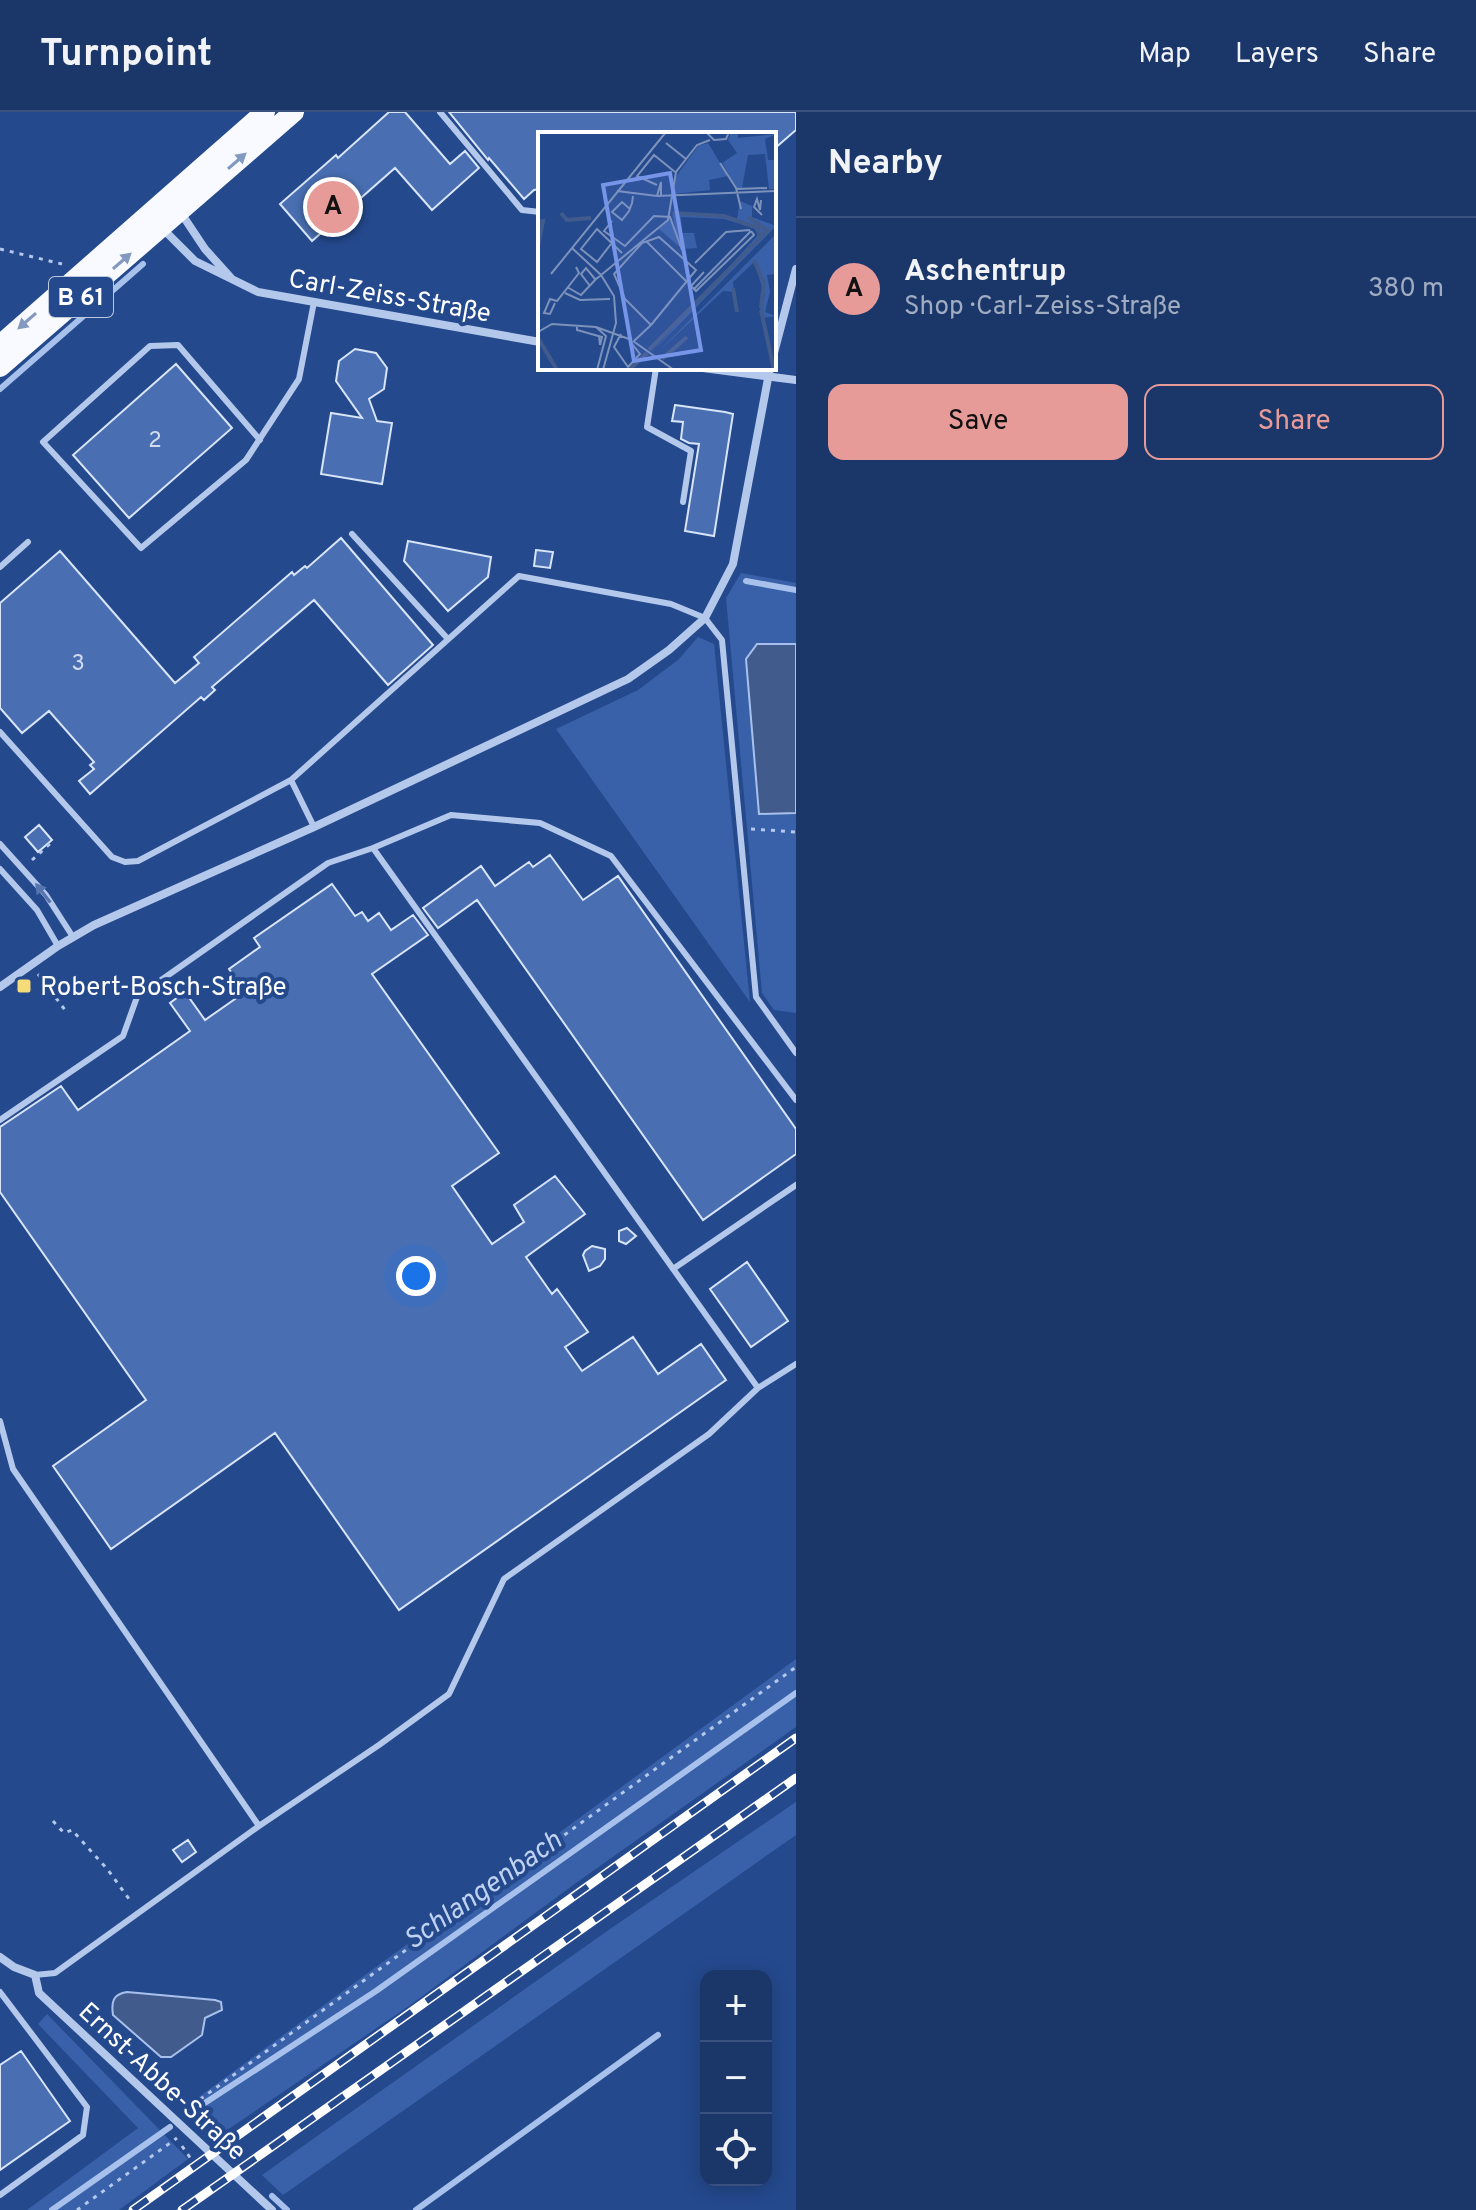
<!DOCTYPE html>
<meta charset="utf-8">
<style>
:root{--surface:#1b376a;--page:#284272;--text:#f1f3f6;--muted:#a0acc1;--line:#39517e;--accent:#e69b98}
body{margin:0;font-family:Overpass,sans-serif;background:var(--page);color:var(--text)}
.controls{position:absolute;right:24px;bottom:24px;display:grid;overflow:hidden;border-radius:16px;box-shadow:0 4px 20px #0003}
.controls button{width:72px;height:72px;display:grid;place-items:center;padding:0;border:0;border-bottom:2px solid var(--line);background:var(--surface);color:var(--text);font:40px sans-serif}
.you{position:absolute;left:416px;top:1164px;width:28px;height:28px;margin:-20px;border:6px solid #fff;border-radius:50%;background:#1a73e8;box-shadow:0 0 0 12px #1a73e833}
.badge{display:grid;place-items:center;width:52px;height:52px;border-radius:50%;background:var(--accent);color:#111;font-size:26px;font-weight:700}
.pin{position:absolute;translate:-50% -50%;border:4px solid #fff;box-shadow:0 2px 8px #0006}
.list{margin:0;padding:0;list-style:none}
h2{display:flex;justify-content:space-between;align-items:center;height:104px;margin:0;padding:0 32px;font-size:34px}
h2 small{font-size:26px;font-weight:400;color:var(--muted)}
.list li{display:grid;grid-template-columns:52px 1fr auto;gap:24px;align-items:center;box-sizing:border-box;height:144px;padding:0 32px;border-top:2px solid var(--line)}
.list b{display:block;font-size:30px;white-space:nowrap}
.list p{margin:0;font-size:26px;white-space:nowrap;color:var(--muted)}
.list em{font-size:26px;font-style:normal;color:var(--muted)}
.actions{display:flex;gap:16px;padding:24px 32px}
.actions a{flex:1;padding:18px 0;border:2px solid var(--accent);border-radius:16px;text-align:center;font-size:28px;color:var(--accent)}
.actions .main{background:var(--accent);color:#111}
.icon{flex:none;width:44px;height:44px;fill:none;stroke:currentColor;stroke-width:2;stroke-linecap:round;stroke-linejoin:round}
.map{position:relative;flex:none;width:796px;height:2098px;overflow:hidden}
header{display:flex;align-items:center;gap:48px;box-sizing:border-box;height:112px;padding:0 40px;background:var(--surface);border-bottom:2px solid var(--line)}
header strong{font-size:38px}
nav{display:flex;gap:44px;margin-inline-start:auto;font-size:28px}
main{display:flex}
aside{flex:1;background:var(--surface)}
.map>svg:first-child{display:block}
.green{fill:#3961aa}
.water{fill:#425b8d;stroke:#a8c1ec;stroke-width:2}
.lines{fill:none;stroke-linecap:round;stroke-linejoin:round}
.stream{stroke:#a8c1ec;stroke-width:6}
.building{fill:#496fb2;stroke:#d8e4f8;stroke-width:2}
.path{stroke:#b4c8eb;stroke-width:3;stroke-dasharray:4 6;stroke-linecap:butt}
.lane{stroke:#b4c8eb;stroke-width:6}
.street{stroke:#b4c8eb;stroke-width:8}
.primary{stroke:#f8faff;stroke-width:20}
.rail-casing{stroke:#fff;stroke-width:9}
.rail{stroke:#24498d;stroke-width:6;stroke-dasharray:18;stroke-linecap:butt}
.oneway{fill:#8399c0}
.oneway2{fill:#5675ae}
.poi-dot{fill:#f5dc78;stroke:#24498d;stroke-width:3}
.labels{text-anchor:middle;stroke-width:8;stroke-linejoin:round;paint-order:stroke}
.number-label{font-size:22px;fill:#d2dbec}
.shield{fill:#24498d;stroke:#bdc8dd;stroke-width:2}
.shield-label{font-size:24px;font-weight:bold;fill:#fff}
.street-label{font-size:26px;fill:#fff;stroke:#24498d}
.poi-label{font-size:26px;fill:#fff;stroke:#24498d;text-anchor:start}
.water-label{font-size:28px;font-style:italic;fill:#c0d2f2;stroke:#24498d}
.inset-river{fill:none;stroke:#425b8d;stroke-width:4}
.inset-road{fill:none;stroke:#7c92bb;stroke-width:2}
.view{fill:#7795e8;fill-opacity:0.15;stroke:#7795e8;stroke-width:4}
.inset-edge{fill:none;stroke:#fff;stroke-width:4}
</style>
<header>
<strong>Turnpoint</strong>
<nav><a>Map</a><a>Layers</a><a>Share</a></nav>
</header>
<main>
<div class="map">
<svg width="796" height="2098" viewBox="0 0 796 2098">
<rect width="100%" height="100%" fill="#24498d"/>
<!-- green -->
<path class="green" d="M 741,461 L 796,471 L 796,901 L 774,898 L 762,881 L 726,486 Z
M 698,525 L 714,532 L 750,890 L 556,617 L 638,578 L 678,548 Z
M 796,1547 L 796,1615 L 576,1771 L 409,1894 L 217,2025 L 185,1995 Z
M 796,1690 L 796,1723 L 283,2083 L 262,2063 L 610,1817 Z
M 47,1902 L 188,2047 L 119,2098 L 27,2098 L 138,2016 L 38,1912 Z"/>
<!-- water -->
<path class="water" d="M 757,532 L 796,532 L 796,701 L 759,702 L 746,547 Z
M 127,1880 L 215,1888 L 221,1890 L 222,1898 L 205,1906 L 202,1923 L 171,1945 L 161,1945 L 113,1903 C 111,1890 113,1882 127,1880 Z"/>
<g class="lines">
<!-- stream -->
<path class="stream" d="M 0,277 L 143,152
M 746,469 L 796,478
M 188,2002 L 376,1879 L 796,1581
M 272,2084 L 287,2098
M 52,2098 L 170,2015
M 416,2098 L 658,1923"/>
</g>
<!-- building -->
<path class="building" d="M 389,0 L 405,0 L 450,52 L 465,39 L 479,56 L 432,98 L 395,56 L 312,129 L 280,92 L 336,43 L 338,46 Z
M 449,0 L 796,0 L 796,18 L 774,37 L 774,22 L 540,22 L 540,77 L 534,78 L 524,87 L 489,46 L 488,48 Z
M 355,237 L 376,241 L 387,256 L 384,277 L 369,287 L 377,309 L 392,311 L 382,372 L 321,362 L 331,301 L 362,306 L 336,269 L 339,249 Z
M 176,252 L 232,316 L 129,406 L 73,343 Z
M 675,293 L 725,300 L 733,302 L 714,424 L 685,419 L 699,332 L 689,331 L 681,327 L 683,310 L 672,309 Z
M 341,426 L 433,533 L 388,573 L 314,488 L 212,575 L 215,578 L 204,588 L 201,585 L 90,682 L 79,669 L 94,657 L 90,653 L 94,650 L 49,599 L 22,621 L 0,596 L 0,491 L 60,439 L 175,571 L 199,551 L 194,545 L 292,460 L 294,463 L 305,454 L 307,456 Z
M 408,429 L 491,445 L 488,465 L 448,499 L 404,449 Z
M 536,438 L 553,440 L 550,456 L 534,454 Z
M 39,713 L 52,728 L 38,740 L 25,725 Z
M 550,743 L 583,788 L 618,764 L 796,1017 L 796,1042 L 703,1108 L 477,788 L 438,816 L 423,796 L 481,754 L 495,774 L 529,750 L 533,755 Z
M 332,772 L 355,804 L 362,800 L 368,809 L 379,801 L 391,818 L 413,803 L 428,823 L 372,862 L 499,1041 L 452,1074 L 492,1132 L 524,1110 L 514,1093 L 555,1064 L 585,1102 L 526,1145 L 552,1182 L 557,1177 L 588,1220 L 565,1235 L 582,1259 L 633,1225 L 658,1262 L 701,1232 L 726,1268 L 399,1498 L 275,1321 L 111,1437 L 53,1354 L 146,1288 L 0,1080 L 0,1015 L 61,974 L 78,998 L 190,919 L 170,891 L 185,880 L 205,908 L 245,880 L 229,857 L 260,835 L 254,826 Z
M 627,1116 L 636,1124 L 626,1132 L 619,1129 L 619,1119 Z
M 592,1134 L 605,1137 L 605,1147 L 600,1154 L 589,1159 L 583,1143 L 585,1139 Z
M 747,1150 L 788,1209 L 751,1235 L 710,1177 Z
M 188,1728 L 196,1740 L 182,1750 L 173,1738 Z
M 21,1939 L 70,2009 L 0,2058 L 0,1953 Z"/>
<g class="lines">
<!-- path -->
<path class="path" d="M 0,137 L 62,152
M 751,717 L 796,720
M 32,748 L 53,729
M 38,862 L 65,898
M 53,1709 L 64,1721 L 72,1718 L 108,1758 L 132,1791
M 184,1999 L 796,1555
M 182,2034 L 191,2047
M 77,2098 L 177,2026"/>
<!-- lane -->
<path class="lane" d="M 440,0 L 522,98 L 540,100
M 656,256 L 647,315 L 691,339 L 683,390
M 260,328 L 178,233 L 150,234 L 43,330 L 141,436 L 246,348 L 299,267 L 314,190
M 352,422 L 448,527
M 0,455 L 28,430
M 0,620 L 112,745 L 125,750 L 138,749 L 291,668 L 519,464 L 671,492 L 705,506 L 722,528 L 756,885 L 796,941
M 291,668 L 314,715
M 0,732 L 46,783 L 73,825
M 373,736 L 758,1276
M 0,757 L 37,798 L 58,834
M 0,1008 L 123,924 L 137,885 L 328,751 L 373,736 L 451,703 L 540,711 L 611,744 L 796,988
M 673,1157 L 796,1073
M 0,1309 L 13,1357 L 259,1714 L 55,1861 L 35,1863
M 259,1714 L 379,1633 L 449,1582 L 504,1467 L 709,1322 L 758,1276 L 796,1252
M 0,1880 L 87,1995 L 83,2023 L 0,2083"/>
<!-- street -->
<path class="street" d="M 181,101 L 205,137 L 231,166
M 162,116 L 195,149 L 258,180 L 540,230
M 774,241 L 796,157
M 703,256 L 796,268
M 0,875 L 58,834 L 94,813 L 314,715 L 628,567 L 669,538 L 705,506 L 733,452 L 770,256
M 0,1845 L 14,1855 L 35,1863 L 39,1881 L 272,2098"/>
<!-- primary -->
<path class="primary" d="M 0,233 L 265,0
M 0,255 L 294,0"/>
<!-- rail casing -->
<g class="rail-casing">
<path id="rail" d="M 133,2098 L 796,1626
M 182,2098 L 796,1666"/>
</g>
<!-- rail -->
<use href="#rail" class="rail"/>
</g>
<!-- one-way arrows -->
<defs><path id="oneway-solid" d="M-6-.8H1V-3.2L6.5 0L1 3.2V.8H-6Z" transform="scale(2)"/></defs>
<g class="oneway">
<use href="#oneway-solid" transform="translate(237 49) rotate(-41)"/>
<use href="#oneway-solid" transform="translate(122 149) rotate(-41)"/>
<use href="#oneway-solid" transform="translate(27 209) rotate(139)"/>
</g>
<use class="oneway2" href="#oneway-solid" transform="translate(43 781) rotate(-128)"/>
<!-- markers -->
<rect class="poi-dot" x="16" y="866" width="16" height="16" rx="4"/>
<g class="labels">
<!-- number labels -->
<g class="number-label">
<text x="155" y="335">2</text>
<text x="78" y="558">3</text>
</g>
<!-- shield labels -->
<rect class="shield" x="49" y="165" width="64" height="40" rx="6"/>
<g class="shield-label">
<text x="81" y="193">B 61</text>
</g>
<!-- street labels -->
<g class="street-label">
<text transform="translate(390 183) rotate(10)" y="9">Carl-Zeiss-Straße</text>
<text transform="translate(163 1969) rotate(43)" y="9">Ernst-Abbe-Straße</text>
</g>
<!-- poi labels -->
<g class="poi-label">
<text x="40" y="883">Robert-Bosch-Straße</text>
</g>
<!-- water labels -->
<g class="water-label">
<text transform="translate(482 1777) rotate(-35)" y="10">Schlangenbach</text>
</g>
</g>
<!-- overview -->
<g transform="translate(538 20)">
<rect width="238" height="238" fill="#24498d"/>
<path d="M 193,0 L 200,0 L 200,6 L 238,2 L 227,7 L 230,28 L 238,28 L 238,57 L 231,57 L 227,22 L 210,23 L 204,56 L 199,56 L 184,31 L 199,21 L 190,8 ZM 170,11 L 190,44 L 171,48 L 172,58 L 136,62 L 137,46 L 160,14 ZM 202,69 L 214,74 L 214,85 L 238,94 L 114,220 L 220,103 L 216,96 L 186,87 L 143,85 L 144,101 L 156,101 L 159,116 L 144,117 L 121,97 L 132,87 L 140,109 L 134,81 L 199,87 ZM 238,102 L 238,142 L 229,143 L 232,160 L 227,180 L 238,184 L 224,186 L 222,174 L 227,164 L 216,130 L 195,150 L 196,160 L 185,159 L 118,222 Z" fill="#3961aa"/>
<path class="inset-river" d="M 23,81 L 29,88 L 53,86M 135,81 L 186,84 L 220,96 L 222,106M 210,85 L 232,100M 0,90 L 5,89 L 0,114M 216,128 L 226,151 L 223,176M 195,156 L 199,180M 223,178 L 236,238M 0,206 L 19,238M 111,218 L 230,98M 124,227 L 149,205M 91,238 L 109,221"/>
<path class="inset-road" d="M 168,0 L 176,8 L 188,7 L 191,0M 128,11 L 148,27M 182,31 L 198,56 L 203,77M 119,53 L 99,44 L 116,23 L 137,40M 198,57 L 229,56M 79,59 L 119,64 L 238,59M 119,64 L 123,50 L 123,64M 223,68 L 222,78 L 219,67 L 216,75 L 224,83M 92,77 L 84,70 L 74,80 L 84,88 L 91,79 L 94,71 L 95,64M 74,89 L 66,99 L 87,114 L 116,84 L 132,85 L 144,118M 108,109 L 148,149M 73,112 L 59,130 L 43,117 L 59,97 L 84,121M 34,116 L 63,143 L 76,164 L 78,191 L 65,238M 157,131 L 188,100 L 212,98M 166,140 L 153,154 L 158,159 L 216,103 L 213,99M 13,142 L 128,0M 57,148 L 130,88 L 138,40 L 159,13 L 172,8M 52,154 L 43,142 L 48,136 L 57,147M 29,155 L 43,163 L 59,146M 156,157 L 213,99M 27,161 L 42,168 L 72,167M 17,171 L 12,182 L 6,181 L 12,167 L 19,169 L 41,141 L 38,135M 39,194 L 39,198 L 64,205 L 62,213 L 61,204M 58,195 L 68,204 L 59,238M 0,200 L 14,192 L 58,195 L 91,207M 83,202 L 76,215 L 90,235 L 102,222 L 94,212M 95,209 L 136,238M 96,209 L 113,193 L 87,167 L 76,142 L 104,111 L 121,105 L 158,138 L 113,193"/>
<path class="view" d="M 132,41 L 163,218 L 96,229 L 65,53 Z"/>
<rect width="238" height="238" class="inset-edge"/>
</g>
</svg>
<div class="controls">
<button>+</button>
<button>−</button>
<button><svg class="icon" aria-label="locate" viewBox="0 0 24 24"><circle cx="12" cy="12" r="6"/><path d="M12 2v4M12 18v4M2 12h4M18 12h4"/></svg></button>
</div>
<div class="you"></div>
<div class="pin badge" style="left:333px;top:95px">A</div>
</div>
<aside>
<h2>Nearby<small></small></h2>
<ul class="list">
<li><span class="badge">A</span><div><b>Aschentrup</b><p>Shop · Carl-Zeiss-Straße</p></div><em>380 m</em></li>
</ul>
<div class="actions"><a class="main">Save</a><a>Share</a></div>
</aside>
</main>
